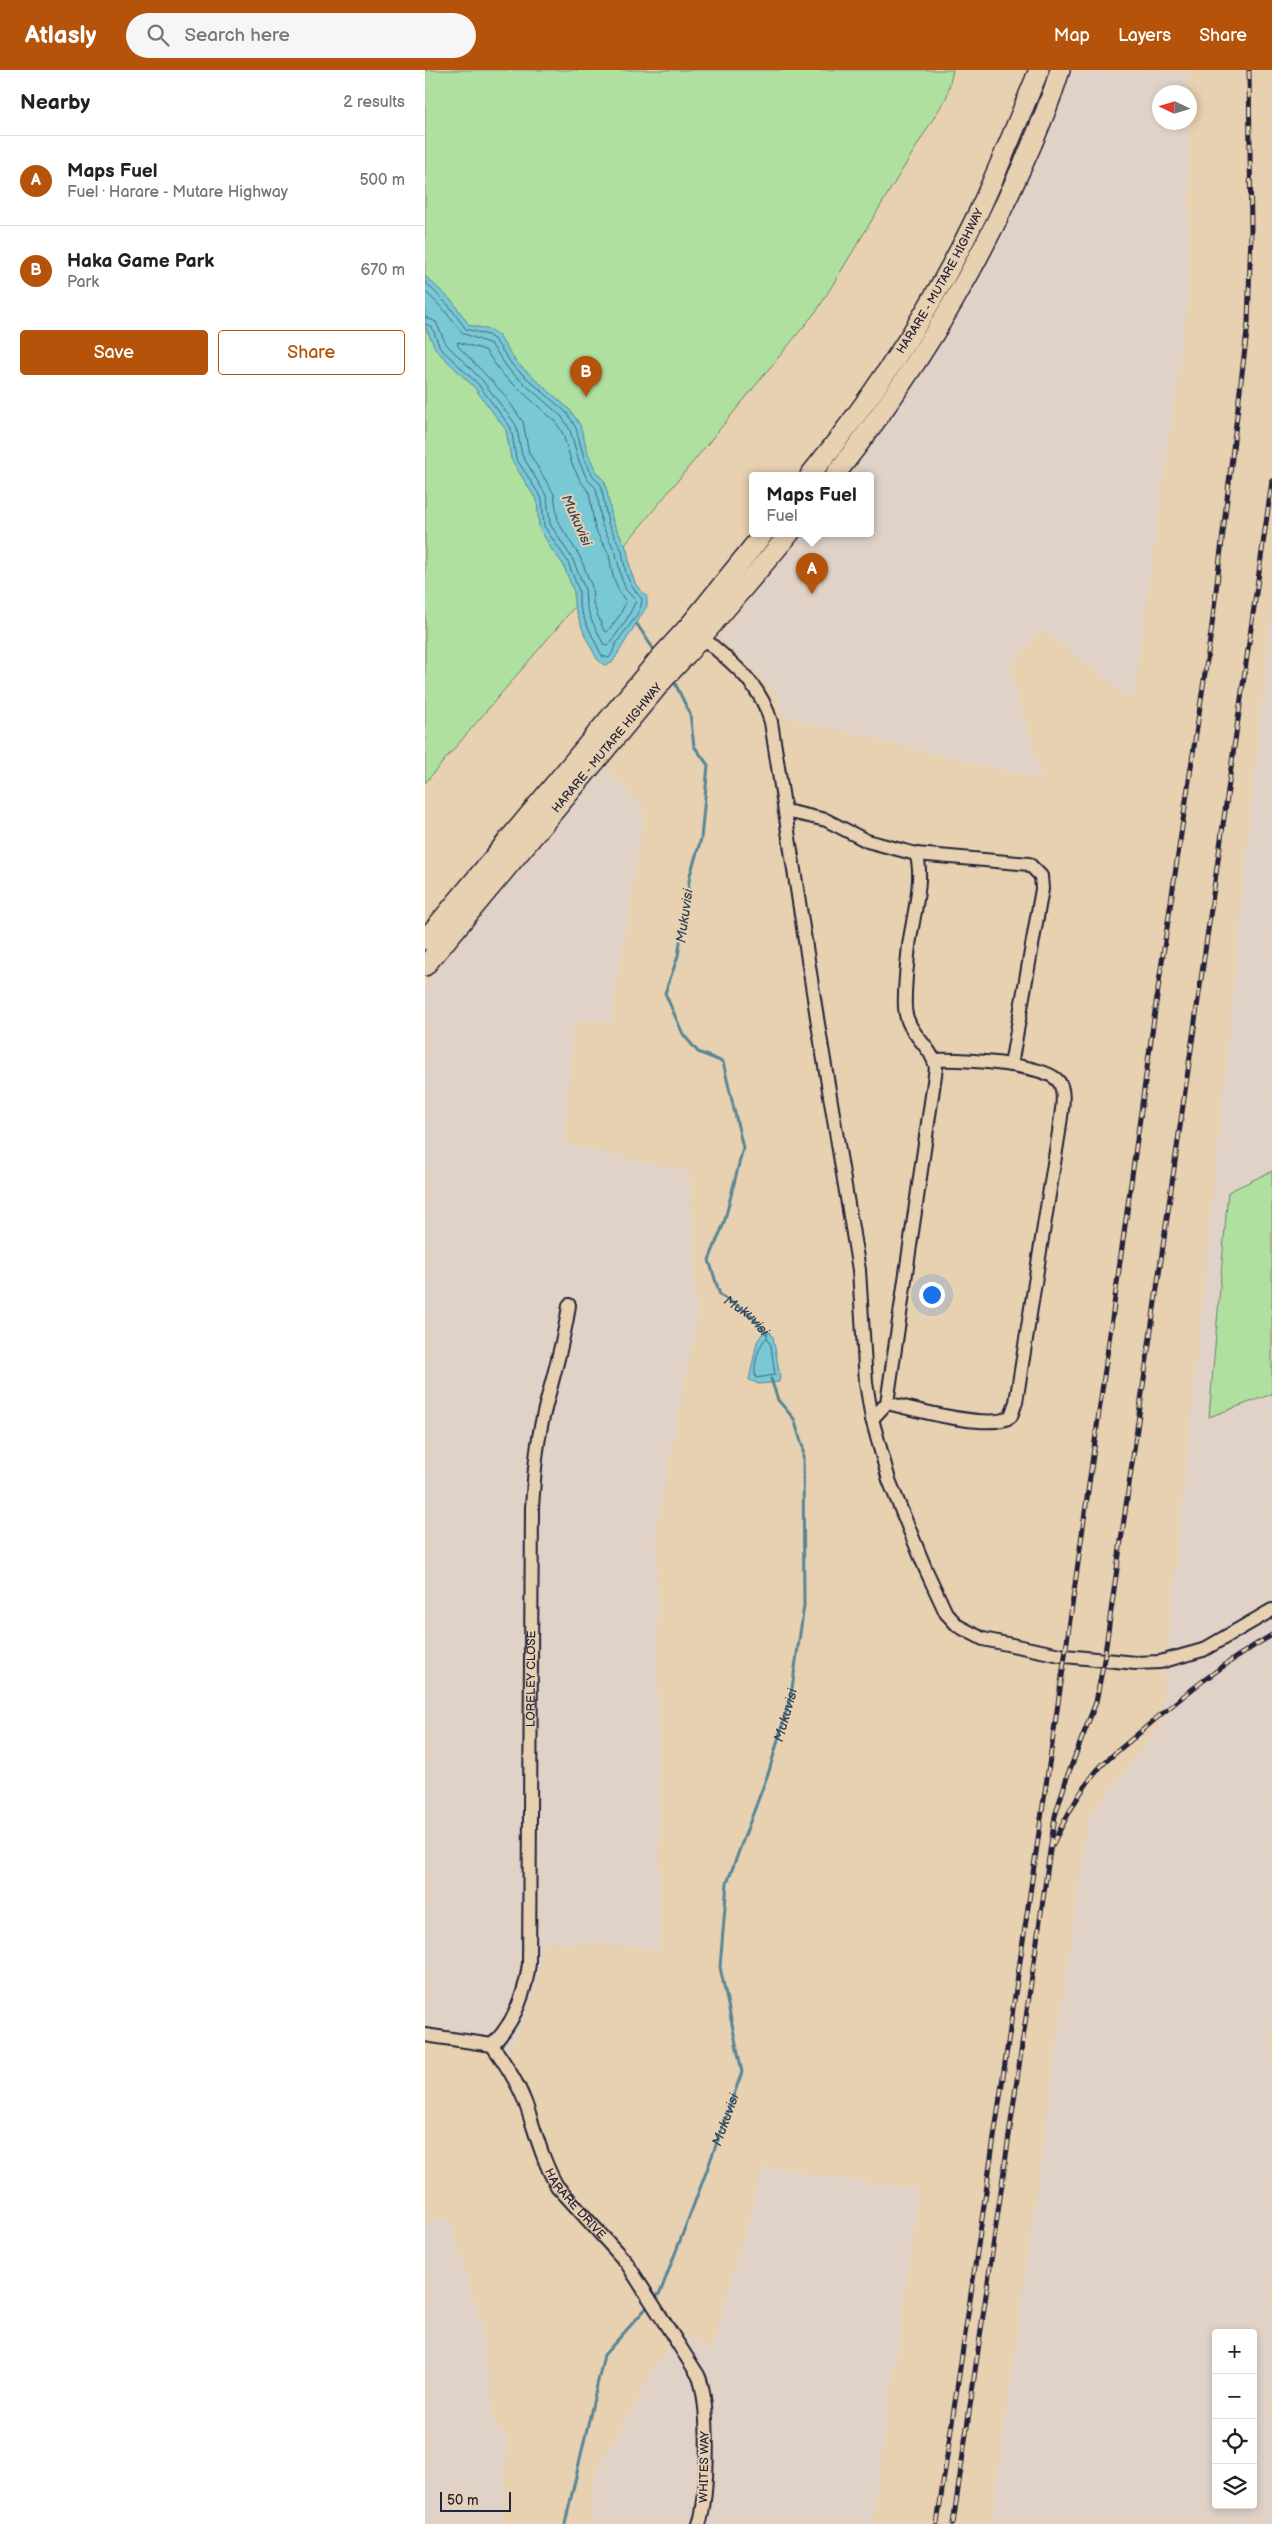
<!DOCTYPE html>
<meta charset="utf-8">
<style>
:root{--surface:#fff;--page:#f6f6f6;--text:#222;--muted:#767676;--line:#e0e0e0;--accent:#b45309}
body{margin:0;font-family:"Balsamiq Sans",sans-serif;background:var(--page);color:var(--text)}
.controls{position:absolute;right:15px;bottom:15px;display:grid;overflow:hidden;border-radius:5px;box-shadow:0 2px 8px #0003}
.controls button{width:45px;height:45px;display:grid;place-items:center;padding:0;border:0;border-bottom:1px solid var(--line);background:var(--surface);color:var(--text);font:25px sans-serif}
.compass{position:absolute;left:727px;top:15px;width:45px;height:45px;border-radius:50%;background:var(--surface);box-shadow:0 2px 8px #0003;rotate:274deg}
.scale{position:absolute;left:15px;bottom:12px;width:71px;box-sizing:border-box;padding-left:5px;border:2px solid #22223b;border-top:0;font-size:14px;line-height:18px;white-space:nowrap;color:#22223b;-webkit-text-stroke:4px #e8d1b1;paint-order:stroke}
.you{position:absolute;left:506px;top:1224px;width:18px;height:18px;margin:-12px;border:4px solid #fff;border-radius:50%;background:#1a73e8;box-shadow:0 0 0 8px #1a73e833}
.badge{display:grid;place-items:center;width:32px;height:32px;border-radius:50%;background:var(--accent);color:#fff;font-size:16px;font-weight:700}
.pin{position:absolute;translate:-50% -41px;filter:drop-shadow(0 1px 2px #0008)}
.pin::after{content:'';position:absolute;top:26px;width:18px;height:15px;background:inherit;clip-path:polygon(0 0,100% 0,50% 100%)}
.popup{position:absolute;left:324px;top:402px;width:125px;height:65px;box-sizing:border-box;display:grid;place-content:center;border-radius:5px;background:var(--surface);filter:drop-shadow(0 1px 4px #0005);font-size:16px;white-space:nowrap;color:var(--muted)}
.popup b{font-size:19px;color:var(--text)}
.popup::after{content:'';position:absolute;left:50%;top:100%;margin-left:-10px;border:10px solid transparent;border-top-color:var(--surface)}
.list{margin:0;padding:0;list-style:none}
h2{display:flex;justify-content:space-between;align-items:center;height:65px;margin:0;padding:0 20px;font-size:21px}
h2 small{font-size:16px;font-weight:400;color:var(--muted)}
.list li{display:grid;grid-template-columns:32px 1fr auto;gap:15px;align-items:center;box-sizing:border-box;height:90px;padding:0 20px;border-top:1px solid var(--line)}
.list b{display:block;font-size:19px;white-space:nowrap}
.list p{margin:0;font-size:16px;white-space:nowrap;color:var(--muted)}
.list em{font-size:16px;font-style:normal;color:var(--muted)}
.actions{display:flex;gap:10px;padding:15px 20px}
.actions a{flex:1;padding:11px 0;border:1px solid var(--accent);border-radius:5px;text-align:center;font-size:18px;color:var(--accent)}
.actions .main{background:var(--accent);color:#fff}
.icon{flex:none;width:28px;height:28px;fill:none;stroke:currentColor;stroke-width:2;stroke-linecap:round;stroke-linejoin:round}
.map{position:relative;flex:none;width:847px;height:2454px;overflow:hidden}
header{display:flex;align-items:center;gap:30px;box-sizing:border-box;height:70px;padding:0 25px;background:var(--accent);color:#fff}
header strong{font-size:24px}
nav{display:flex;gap:28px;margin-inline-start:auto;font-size:18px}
.search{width:350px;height:45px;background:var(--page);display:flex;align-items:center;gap:12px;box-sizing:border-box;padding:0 18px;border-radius:28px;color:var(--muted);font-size:19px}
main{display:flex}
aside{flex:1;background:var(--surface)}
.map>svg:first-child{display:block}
.built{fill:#e0d2c7;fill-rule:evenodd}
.green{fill:#b0e0a0;stroke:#69816e}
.water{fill:#78c8d5;stroke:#568697}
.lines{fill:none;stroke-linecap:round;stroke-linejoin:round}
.shore{stroke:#446479;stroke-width:1}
.stream{stroke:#568697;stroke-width:3}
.minor-casing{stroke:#22223b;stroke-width:16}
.highway-casing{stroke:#22223b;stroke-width:22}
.minor{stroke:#e8d1b1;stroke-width:12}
.highway{stroke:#e8d1b1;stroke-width:19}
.rail-casing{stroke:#22223b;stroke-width:5}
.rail{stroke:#e8d1b1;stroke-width:3;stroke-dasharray:9;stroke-linecap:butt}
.labels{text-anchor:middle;stroke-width:4;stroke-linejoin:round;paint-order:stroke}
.street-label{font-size:12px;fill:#22223b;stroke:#e8d1b1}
.water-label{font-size:14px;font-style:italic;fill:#33435a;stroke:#e8d1b1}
</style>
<header>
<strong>Atlasly</strong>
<div class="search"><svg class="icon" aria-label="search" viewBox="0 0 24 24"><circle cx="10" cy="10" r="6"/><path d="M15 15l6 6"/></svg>Search here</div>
<nav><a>Map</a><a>Layers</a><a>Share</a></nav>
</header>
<main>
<aside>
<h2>Nearby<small>2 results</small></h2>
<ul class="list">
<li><span class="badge">A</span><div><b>Maps Fuel</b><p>Fuel · Harare - Mutare Highway</p></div><em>500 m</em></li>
<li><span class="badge">B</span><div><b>Haka Game Park</b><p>Park</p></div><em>670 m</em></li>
</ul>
<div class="actions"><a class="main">Save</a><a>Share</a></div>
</aside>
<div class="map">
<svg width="847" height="2454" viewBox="0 0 847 2454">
<rect width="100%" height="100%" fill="#e8d1b1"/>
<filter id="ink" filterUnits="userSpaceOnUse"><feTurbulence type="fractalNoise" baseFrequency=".02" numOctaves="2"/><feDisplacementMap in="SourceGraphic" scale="10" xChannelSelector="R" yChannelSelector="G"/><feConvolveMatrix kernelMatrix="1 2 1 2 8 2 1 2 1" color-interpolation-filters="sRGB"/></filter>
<g filter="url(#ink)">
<!-- built -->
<path class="built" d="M 646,0 L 764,0 L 764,22 L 734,22 L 734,52 L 764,53 L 764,225 L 708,631 L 617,560 L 585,598 L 617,710 L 357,646 L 350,620 L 294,568 L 378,463 L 446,463 L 446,405 L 424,405 L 578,160 Z
M 847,531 L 847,1101 L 803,1122 L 784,1346 L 847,1324 L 847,2454 L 566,2454 L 663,1748 L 735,1656 ZM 791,2263 L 828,2263 L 828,2435 L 791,2435 Z
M 179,695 L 220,739 L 186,951 L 149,951 L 139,1073 L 265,1102 L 272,1250 L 232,1454 L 235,1879 L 119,1872 L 110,1926 L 85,1980 L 0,1972 L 0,915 Z
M 338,2097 L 495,2120 L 447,2454 L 166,2454 L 169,2406 L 235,2288 L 262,2263 L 286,2282 Z
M 24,2146 L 57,2255 L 71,2359 L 83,2365 L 78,2454 L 0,2454 L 0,2154 Z"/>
<!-- green -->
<path class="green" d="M 0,0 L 528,0 L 522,26 L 393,239 L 137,552 L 0,713 Z
M 847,1101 L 847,1324 L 784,1347 L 803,1122 Z"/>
<!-- water -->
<path class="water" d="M 0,206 L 28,232 L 44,255 L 66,260 L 74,266 L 91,292 L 145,340 L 155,355 L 164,386 L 172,403 L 180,412 L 188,452 L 202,479 L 206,502 L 211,515 L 222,527 L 222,536 L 187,593 L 179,595 L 172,589 L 160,566 L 149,535 L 149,522 L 138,494 L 127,480 L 114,457 L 112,431 L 86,389 L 81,360 L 49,317 L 11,280 L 0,256 Z
M 339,1261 L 345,1262 L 348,1267 L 355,1306 L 354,1312 L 334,1314 L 324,1310 L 332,1272 Z"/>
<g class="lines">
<!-- shore -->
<path class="shore" d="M 0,212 L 24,236 L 41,259 L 63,265 L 70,270 L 88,296 L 142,343 L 151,358 L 159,388 L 168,406 L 176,415 L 183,453 L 197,481 L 201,504 L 207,517 L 217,529 C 217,545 198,561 191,574 C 188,579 188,584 184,588 L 177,586 L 160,551 L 154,535 L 154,521 L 143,492 L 119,456 L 117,429 L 91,388 L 86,358 L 53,314 L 15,278 L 7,257 L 0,254
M 0,221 L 19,240 L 37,263 L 66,274 L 84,300 L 137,347 L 145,360 L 154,391 L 162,409 L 171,418 L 177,455 L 191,483 L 196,507 L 201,520 L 211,531 L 202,549 L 183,576 L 179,575 L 166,549 L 161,534 L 160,519 L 148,490 L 125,454 L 122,427 L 97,385 L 91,355 L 57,310 L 21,274 L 11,252 L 0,247
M 33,272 L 60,280 L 78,305 L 131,352 L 138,364 L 147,394 L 156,412 L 164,422 L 170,459 L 184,485 L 188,506 L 194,521 L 201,532 L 195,545 L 182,562 L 179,561 L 168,533 L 167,517 L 155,487 L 133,452 L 129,424 L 104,383 L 98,352 L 78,323 L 33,276 Z
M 342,1267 L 346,1276 L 350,1305 L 331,1308 C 327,1299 334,1273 342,1267 Z"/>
<!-- stream -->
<g class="stream">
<path d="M 212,554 L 231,583"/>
<path id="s1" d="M 248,609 L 265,644 L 269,676 L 283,695 L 276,769 L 265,805 L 253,886 L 240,923 L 258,964 L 273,982 L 298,992 L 318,1078 L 299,1153 L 284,1190 L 295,1225 L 326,1245 L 342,1264"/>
<path id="s2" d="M 228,2230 L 235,2223 L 282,2100 L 317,2002 L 295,1897 L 302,1813 L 344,1701 L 366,1625 L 379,1536 L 378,1378 L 369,1349 L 353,1330 L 346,1309"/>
<path d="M 140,2454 L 179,2285 L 224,2235"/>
</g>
<!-- minor casing -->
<g class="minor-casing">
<g id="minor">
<path d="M 271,562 C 303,590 334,610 346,652 L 393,954 L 434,1200 L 441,1313 L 447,1349 L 464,1410 L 501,1500 L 521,1543 L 533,1556 L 558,1569 L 640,1586 L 711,1593 L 735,1592 L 778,1580 L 847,1540"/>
<path d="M 361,741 L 401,750 L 442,771 L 491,784 C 500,807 487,851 484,876 C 482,896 479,917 480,938 C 482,965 507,975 511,998 L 462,1333 L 447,1349"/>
<path d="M 491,784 L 604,794 L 616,806 L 617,819 L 586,995"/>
<path d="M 462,1333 C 485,1338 568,1362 586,1346 L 591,1332 L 634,1062 C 635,1048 642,1024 634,1012 C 621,993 532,989 509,990"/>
<path id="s3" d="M 0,1965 L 67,1975 C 80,1993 92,2011 100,2032 C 110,2060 117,2090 132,2116 L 201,2192 L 273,2305 C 285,2328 284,2429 274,2454"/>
<path id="s4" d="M 67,1975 C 90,1952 100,1925 104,1894 L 107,1438 C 109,1407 111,1377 118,1347 C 127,1309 139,1273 144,1235"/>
</g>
</g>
<!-- highway casing -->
<g class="highway-casing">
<g id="highway">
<path id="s5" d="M 385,405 C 450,325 508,237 553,143 C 575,96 594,48 614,0"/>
<path d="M 410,405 C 483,312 545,214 593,105 C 609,71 624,36 635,0"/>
<path d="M 0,870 L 232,591 L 264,556 L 339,463"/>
<path id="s6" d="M 0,896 L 240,608 L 264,582 L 365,463"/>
</g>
</g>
<!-- minor -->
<use href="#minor" class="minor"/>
<!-- highway -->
<use href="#highway" class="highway"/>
<!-- rail casing -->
<g class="rail-casing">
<path id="rail" d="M 628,1774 C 639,1751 650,1729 666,1708 C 678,1691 697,1678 713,1664 C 756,1627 798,1593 847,1565
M 512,2454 L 640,1586 L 735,905 L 786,563 L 823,253 L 826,162 L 824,0
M 528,2454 L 630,1746 L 642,1707 L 671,1632 L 679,1590 L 847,411"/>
</g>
<!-- rail -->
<use href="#rail" class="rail"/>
</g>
</g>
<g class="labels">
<!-- street labels -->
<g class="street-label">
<text dy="4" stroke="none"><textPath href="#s5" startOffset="234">HARARE - MUTARE HIGHWAY</textPath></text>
<text dy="4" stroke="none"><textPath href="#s6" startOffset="284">HARARE - MUTARE HIGHWAY</textPath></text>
<text dy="4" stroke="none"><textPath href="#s4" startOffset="376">LORELEY CLOSE</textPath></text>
<text dy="4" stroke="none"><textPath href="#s3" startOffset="249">HARARE DRIVE</textPath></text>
<text transform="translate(279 2397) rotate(-89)" y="4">WHITES WAY</text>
</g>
<!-- water labels -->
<g class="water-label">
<text transform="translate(152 450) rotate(66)" y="5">Mukuvisi</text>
<text transform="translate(259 846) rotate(-82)" y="5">Mukuvisi</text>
<text dy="5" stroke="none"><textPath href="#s1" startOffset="699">Mukuvisi</textPath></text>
<text dy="5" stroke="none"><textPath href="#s2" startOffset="615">Mukuvisi</textPath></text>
<text dy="5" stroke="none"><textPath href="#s2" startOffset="195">Mukuvisi</textPath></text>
</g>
</g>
</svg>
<div class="controls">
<button>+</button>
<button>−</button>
<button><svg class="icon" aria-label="locate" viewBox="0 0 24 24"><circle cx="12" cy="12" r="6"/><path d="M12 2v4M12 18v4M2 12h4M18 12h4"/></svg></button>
<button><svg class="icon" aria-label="layers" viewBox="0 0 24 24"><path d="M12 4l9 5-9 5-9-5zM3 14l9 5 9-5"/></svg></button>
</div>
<svg class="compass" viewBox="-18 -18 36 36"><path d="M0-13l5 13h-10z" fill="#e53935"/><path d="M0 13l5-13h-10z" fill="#767676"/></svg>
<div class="scale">50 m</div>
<div class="you"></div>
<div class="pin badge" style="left:387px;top:524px">A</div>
<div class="popup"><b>Maps Fuel</b>Fuel</div>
<div class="pin badge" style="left:161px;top:327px">B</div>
</div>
</main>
